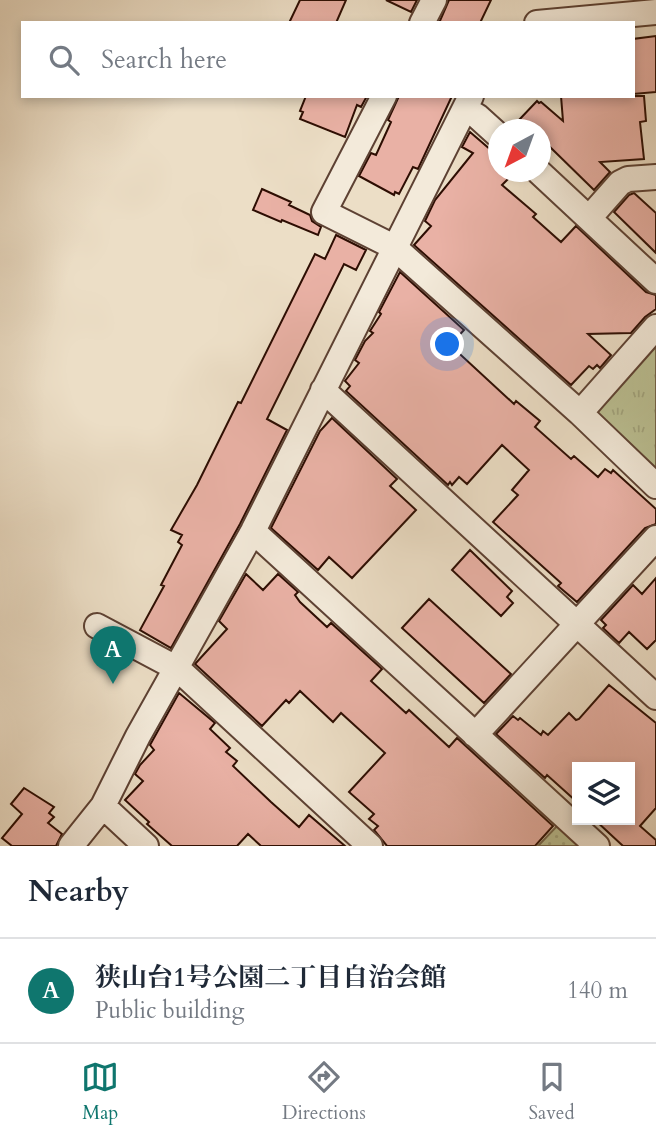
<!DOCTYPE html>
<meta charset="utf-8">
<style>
:root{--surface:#fff;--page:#f6f6f7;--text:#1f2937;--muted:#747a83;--line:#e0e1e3;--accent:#0f766e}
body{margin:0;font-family:Cardo,"Noto Serif JP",serif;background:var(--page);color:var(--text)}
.controls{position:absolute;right:21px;bottom:21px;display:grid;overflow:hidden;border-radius:0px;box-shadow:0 4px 10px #0003}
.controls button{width:63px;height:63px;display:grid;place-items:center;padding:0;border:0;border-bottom:2px solid var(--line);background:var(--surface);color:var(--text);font:35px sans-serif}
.compass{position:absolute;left:488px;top:119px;width:63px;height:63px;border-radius:50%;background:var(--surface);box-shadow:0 4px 10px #0003;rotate:221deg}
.you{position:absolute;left:448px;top:345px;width:24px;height:24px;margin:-18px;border:5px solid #fff;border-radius:50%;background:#1a73e8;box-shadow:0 0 0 10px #1a73e833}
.badge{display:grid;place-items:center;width:46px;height:46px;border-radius:50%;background:var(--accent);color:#fff;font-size:23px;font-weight:700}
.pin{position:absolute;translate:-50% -58px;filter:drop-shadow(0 2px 4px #0008)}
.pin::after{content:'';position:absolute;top:37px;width:24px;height:21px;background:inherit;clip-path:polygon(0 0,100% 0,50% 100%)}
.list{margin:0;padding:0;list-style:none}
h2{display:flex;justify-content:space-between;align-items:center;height:91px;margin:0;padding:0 28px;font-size:30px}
h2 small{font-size:23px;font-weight:400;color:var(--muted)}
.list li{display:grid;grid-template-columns:46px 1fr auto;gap:21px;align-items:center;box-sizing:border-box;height:105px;padding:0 28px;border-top:2px solid var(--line)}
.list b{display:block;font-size:26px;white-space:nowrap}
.list p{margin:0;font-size:23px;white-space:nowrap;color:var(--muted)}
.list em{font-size:23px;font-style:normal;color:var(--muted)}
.icon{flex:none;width:38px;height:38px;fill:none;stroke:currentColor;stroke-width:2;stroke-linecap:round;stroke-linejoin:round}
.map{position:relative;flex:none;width:656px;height:846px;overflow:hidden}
.search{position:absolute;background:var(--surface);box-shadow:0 4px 10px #0003;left:21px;right:21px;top:21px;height:77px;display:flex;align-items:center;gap:18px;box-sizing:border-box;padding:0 24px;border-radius:0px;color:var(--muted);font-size:26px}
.sheet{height:196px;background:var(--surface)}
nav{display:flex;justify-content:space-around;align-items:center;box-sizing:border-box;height:98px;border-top:2px solid var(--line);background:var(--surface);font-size:19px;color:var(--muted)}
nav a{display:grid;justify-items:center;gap:4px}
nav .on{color:var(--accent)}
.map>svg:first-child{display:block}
.park{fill:url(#park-tufts);stroke:#74664a;stroke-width:2}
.garden{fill:url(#garden-dots);stroke:#74664a;stroke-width:2}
.building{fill:#e9b1a5;stroke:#2d0d02;stroke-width:2}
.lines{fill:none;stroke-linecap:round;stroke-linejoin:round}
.minor-casing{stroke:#5d4133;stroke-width:28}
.minor{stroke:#f3eada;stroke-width:24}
</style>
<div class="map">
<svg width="656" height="846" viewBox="0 0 656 846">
<defs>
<pattern id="park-tufts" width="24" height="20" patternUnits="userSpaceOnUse" patternTransform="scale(1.75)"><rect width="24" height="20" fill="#bbc093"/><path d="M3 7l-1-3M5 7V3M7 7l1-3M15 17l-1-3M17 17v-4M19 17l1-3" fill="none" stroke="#a1a47d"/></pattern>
<pattern id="garden-dots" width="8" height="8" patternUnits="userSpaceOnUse" patternTransform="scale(1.75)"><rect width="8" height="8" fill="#bbc093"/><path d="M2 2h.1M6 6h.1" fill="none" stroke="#a1a47d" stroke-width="1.8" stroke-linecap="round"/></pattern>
</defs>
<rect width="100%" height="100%" fill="#ecdec6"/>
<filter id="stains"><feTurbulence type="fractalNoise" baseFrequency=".00286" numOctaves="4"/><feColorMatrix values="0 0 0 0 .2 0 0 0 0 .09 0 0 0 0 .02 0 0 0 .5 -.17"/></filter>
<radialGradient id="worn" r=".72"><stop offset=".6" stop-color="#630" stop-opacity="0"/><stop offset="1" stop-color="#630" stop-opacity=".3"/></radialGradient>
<!-- park -->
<path class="park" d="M 656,341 L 656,473 L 596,419 L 597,408 Z"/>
<!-- garden -->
<path class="garden" d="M 558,825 L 581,846 L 538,846 Z"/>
<!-- building -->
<path class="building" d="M 300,0 L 346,0 L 336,23 L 289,23 Z
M 386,0 L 417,0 L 411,12 Z
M 449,0 L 491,0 L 480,23 L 439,23 Z
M 656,36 L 656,92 L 633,94 L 633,39 Z
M 306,96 L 367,96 L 361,107 L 357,105 L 345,137 L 300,119 L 303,112 L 300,111 Z
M 399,96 L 452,96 L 418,169 L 413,167 L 399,194 L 395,192 L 394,195 L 359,176 L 371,153 L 376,155 L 391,122 L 388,120 Z
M 561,96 L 644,96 L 646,121 L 640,122 L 644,159 L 600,162 L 610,172 L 594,190 L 550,147 L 541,157 L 541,130 L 527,130 L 518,121 L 537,101 L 539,103 L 541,102 L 563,121 Z
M 470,132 L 499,157 L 499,172 L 515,172 L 502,185 L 536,214 L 533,217 L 561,242 L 576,226 L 646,292 L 656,295 L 656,309 L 645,317 L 631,333 L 588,334 L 611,355 L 600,368 L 597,365 L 593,369 L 589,366 L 571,385 L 414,245 L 431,226 L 425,221 L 435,200 L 473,153 L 462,147 Z
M 262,189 L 291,202 L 289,205 L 310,215 L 312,221 L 321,227 L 318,235 L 282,220 L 281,222 L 253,210 Z
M 634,193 L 656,213 L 656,253 L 614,212 L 629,195 Z
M 336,235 L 366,250 L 356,270 L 344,264 L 267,419 L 287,430 L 240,524 L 171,648 L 140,630 L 164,586 L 161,585 L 182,545 L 178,542 L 182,535 L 171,530 L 197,485 L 238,402 L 241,403 L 315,254 L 325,259 Z
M 400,272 L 464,330 L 450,345 L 514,404 L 516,401 L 540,421 L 535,427 L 571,459 L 574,456 L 598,477 L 605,469 L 611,473 L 613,470 L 656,509 L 656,524 L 645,528 L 577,602 L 558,586 L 561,583 L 493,522 L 518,495 L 512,490 L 529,470 L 502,445 L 467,484 L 459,477 L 452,485 L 450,482 L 448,485 L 346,391 L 350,386 L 345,381 L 359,363 L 355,360 L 365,341 L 373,333 L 370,331 L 381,314 L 379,312 Z
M 332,418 L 397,479 L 390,486 L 416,510 L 352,578 L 329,557 L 318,570 L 271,528 L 320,431 Z
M 470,550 L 512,591 L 507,597 L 513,603 L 501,616 L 452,570 Z
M 246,574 L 263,590 L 278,574 L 298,592 L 295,595 L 300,602 L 327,627 L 331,623 L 382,669 L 371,681 L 406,713 L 409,710 L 449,747 L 457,738 L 553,826 L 535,846 L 387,846 L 374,830 L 378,826 L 369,819 L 374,814 L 349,792 L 385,753 L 341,713 L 333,722 L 300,691 L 289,703 L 286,700 L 262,726 L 195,664 L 227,629 L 219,621 Z
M 656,578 L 656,640 L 647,649 L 629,632 L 619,643 L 603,628 L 606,625 L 601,620 L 633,585 L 642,594 Z
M 429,599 L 511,674 L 484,703 L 402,628 Z
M 609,685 L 656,723 L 656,808 L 640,826 L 656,840 L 656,846 L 623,846 L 595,820 L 630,820 L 630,767 L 577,767 L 577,802 L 547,775 L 545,778 L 496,734 L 513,716 L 518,720 L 520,718 L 541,735 L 543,731 L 548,735 L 569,713 L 576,720 L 579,719 Z
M 179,693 L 215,723 L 210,729 L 230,748 L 226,752 L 237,761 L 233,766 L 271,802 L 299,827 L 309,815 L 345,846 L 261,846 L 248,834 L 237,846 L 172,846 L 147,824 L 149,822 L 125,800 L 143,781 L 135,774 L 140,765 L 154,750 L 150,745 Z
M 24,788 L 54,807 L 49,813 L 54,817 L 48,823 L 62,834 L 56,846 L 12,846 L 2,838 L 22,814 L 11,804 Z"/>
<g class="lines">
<!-- minor casing -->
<g class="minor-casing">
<path id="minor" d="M 422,23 L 434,0
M 537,23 L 656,12
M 384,96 L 324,212 L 394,247 L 580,413 L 656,486
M 465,109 L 477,116 L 498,135
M 539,172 L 656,281
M 590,217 L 620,183 L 628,179 L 656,177
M 323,390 L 656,697
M 580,413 L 656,327
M 253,531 L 597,846
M 97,626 L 178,669 L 370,846
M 475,735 L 656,538
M 103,806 L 146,846
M 71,846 L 103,806 L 138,736 L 253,531 L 471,96"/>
</g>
<!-- minor -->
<use href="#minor" class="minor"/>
</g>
<rect width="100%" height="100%" filter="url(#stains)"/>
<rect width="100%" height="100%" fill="url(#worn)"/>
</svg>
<div class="controls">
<button><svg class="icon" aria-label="layers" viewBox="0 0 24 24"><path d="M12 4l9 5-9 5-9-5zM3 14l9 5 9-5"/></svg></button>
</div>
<svg class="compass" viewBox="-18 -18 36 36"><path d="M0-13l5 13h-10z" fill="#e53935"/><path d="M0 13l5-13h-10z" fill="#747a83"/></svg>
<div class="you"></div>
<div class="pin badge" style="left:113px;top:684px">A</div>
<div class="search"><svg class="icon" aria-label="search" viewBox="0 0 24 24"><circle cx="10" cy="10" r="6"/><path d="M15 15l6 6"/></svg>Search here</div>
</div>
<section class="sheet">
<h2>Nearby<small></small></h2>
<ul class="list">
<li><span class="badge">A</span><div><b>狭山台1号公園二丁目自治会館</b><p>Public building</p></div><em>140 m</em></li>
</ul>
</section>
<nav>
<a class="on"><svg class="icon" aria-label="map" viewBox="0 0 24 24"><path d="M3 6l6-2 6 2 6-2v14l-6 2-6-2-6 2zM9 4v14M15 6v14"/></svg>Map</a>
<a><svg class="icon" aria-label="directions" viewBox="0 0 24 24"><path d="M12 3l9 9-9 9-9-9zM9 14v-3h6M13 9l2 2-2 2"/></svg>Directions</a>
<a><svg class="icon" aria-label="saved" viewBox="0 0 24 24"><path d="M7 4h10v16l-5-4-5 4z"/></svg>Saved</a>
</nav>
